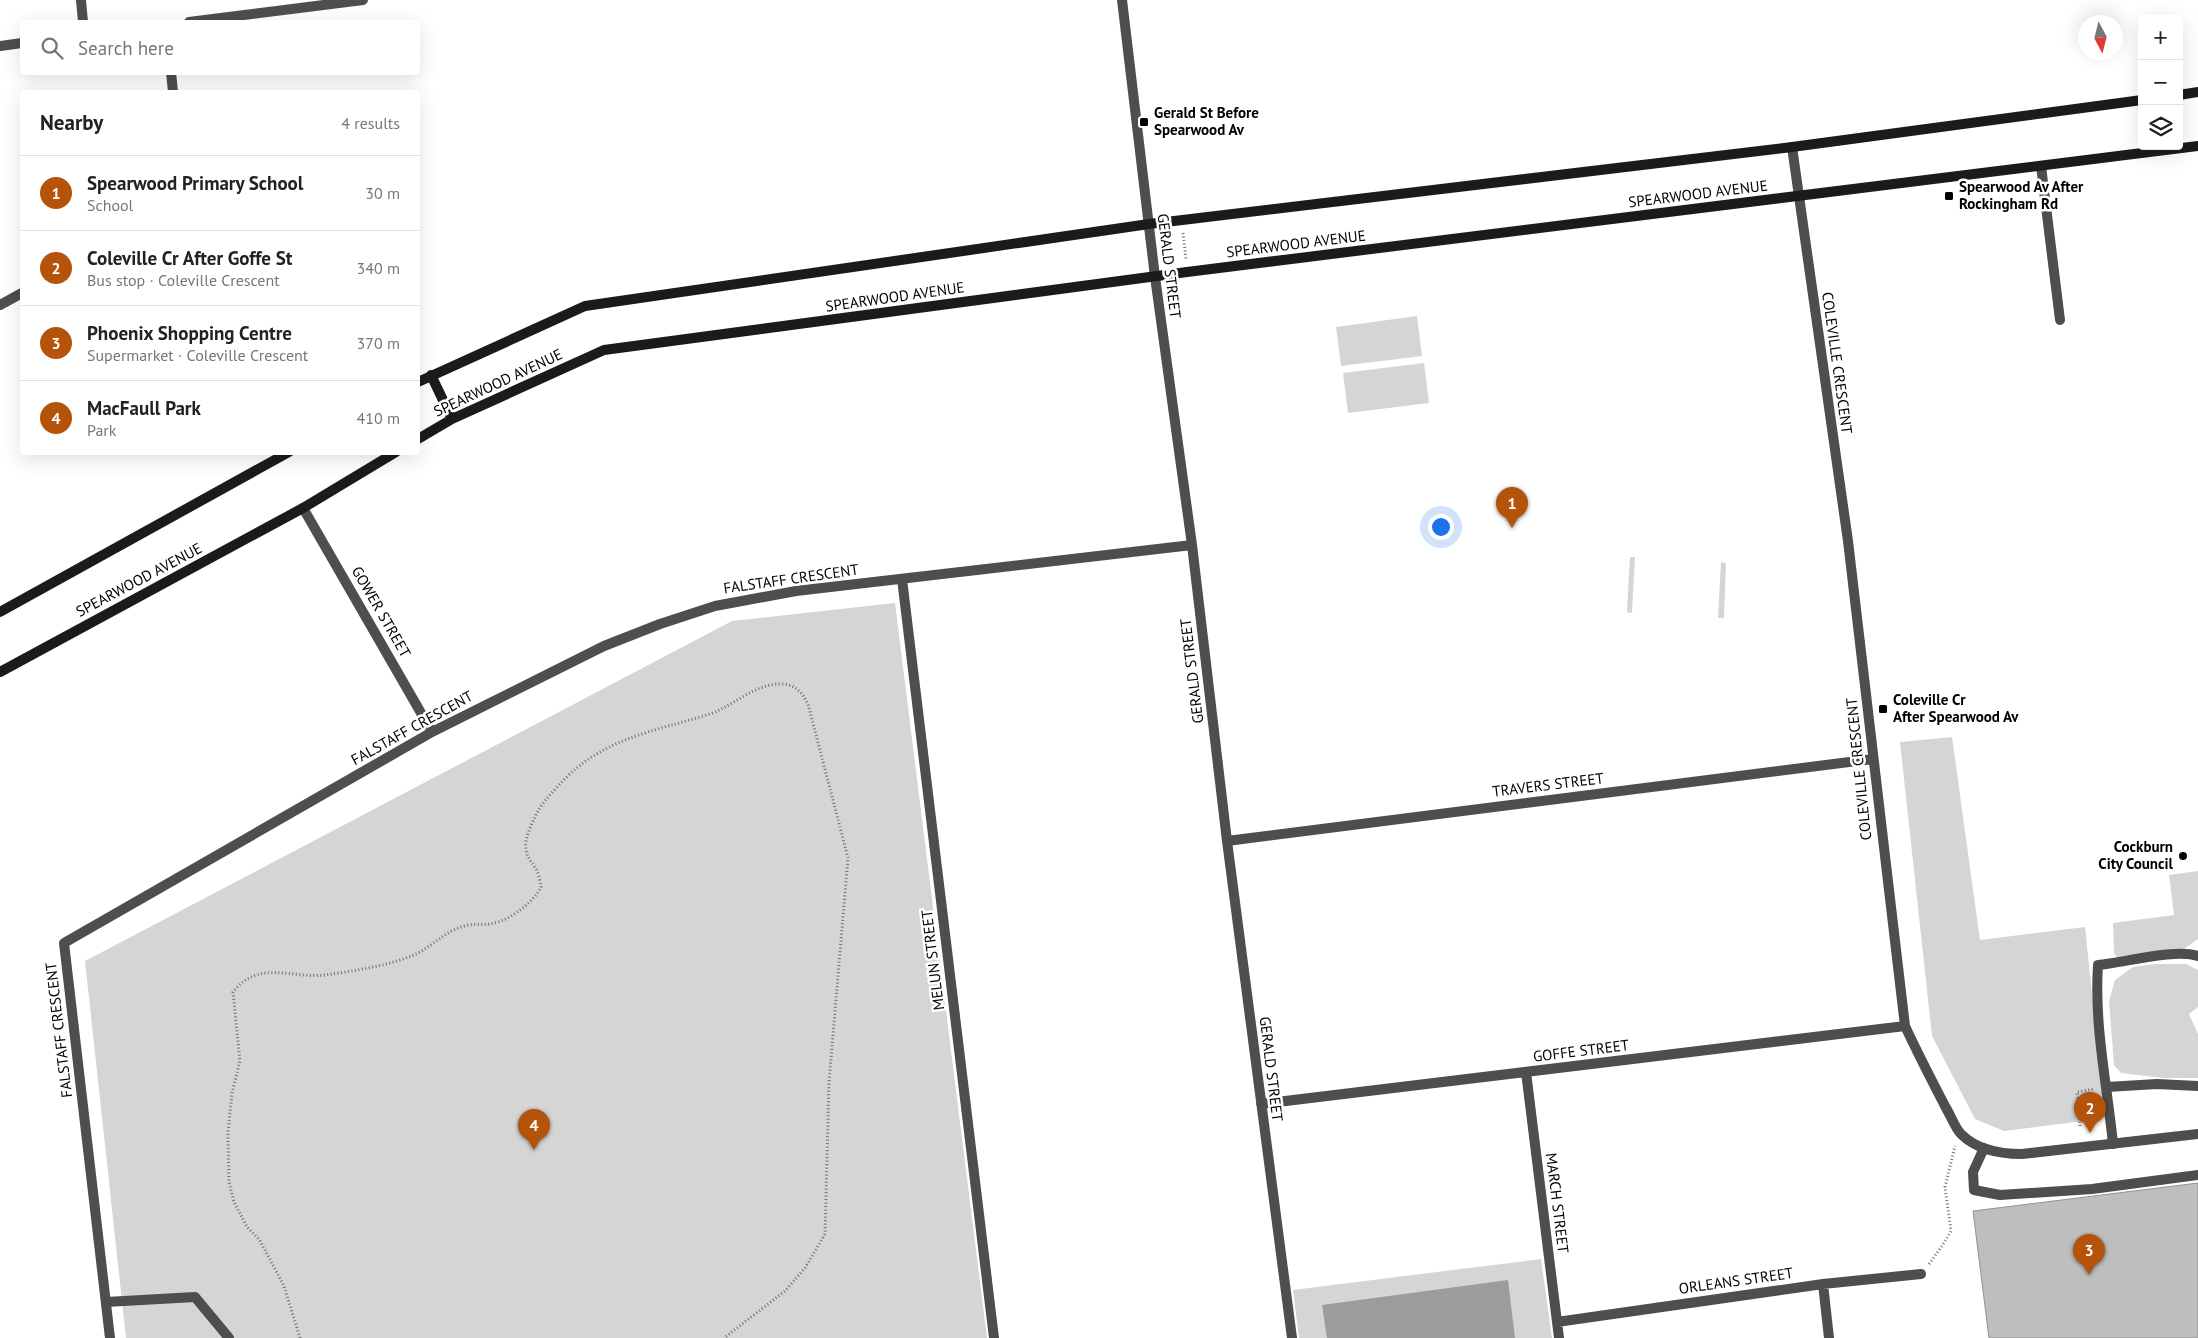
<!DOCTYPE html>
<meta charset="utf-8">
<style>
:root{--surface:#fff;--page:#f6f6f6;--text:#222;--muted:#767676;--line:#e0e0e0;--accent:#b45309}
body{margin:0;font-family:"PT Sans",sans-serif;background:var(--page);color:var(--text)}
.controls{position:absolute;right:15px;top:15px;display:grid;overflow:hidden;border-radius:5px;box-shadow:0 5px 20px #0002}
.controls button{width:45px;height:45px;display:grid;place-items:center;padding:0;border:0;border-bottom:1px solid var(--line);background:var(--surface);color:var(--text);font:25px sans-serif}
.compass{position:absolute;left:2078px;top:15px;width:45px;height:45px;border-radius:50%;background:var(--surface);box-shadow:0 5px 20px #0002;rotate:173deg}
.you{position:absolute;left:1440px;top:526px;width:18px;height:18px;margin:-12px;border:4px solid #fff;border-radius:50%;background:#1a73e8;box-shadow:0 0 0 8px #1a73e833}
.badge{display:grid;place-items:center;width:32px;height:32px;border-radius:50%;background:var(--accent);color:#fff;font-size:16px;font-weight:700}
.pin{position:absolute;translate:-50% -41px;filter:drop-shadow(0 1px 2px #0008)}
.pin::after{content:'';position:absolute;top:26px;width:18px;height:15px;background:inherit;clip-path:polygon(0 0,100% 0,50% 100%)}
.list{margin:0;padding:0;list-style:none}
h2{display:flex;justify-content:space-between;align-items:center;height:65px;margin:0;padding:0 20px;font-size:21px}
h2 small{font-size:16px;font-weight:400;color:var(--muted)}
.list li{display:grid;grid-template-columns:32px 1fr auto;gap:15px;align-items:center;box-sizing:border-box;height:75px;padding:0 20px;border-top:1px solid var(--line)}
.list b{display:block;font-size:19px;white-space:nowrap}
.list p{margin:0;font-size:16px;white-space:nowrap;color:var(--muted)}
.list em{font-size:16px;font-style:normal;color:var(--muted)}
.icon{flex:none;width:28px;height:28px;fill:none;stroke:currentColor;stroke-width:2;stroke-linecap:round;stroke-linejoin:round}
.map{position:relative;flex:none;width:2198px;height:1338px;overflow:hidden}
.search{position:absolute;background:var(--surface);box-shadow:0 5px 20px #0002;left:20px;top:20px;width:400px;height:55px;display:flex;align-items:center;gap:12px;box-sizing:border-box;padding:0 18px;border-radius:5px;color:var(--muted);font-size:19px}
.panel{position:absolute;background:var(--surface);box-shadow:0 5px 20px #0002;left:20px;top:90px;width:400px;height:365px;border-radius:5px}
.map>svg:first-child{display:block}
.green{fill:#d5d5d5}
.water{fill:#9c9c9c}
.building{fill:#bebebe;stroke:#929292}
.lines{fill:none;stroke-linecap:round;stroke-linejoin:round}
.path{stroke:#707070;stroke-width:3;stroke-dasharray:1 2.5;stroke-linecap:butt}
.lane{stroke:#4e4e4e;stroke-width:10}
.street{stroke:#4e4e4e;stroke-width:10}
.secondary{stroke:#1b1b1b;stroke-width:10}
.poi-dot{fill:#000;stroke:#fff;stroke-width:2}
.labels{text-anchor:middle;stroke-width:5;stroke-linejoin:round;paint-order:stroke}
.poi-label{font-size:15px;font-weight:bold;fill:#000;stroke:#fff;text-anchor:start}
.street-label{font-size:15px;fill:#000;stroke:#fff}
</style>
<div class="map">
<svg width="2198" height="1338" viewBox="0 0 2198 1338">
<rect width="100%" height="100%" fill="#fff"/>
<!-- green -->
<path class="green" d="M 1417,316 L 1422,356 L 1341,366 L 1336,327 Z
M 1424,363 L 1429,403 L 1348,413 L 1343,373 Z
M 1630,557 L 1635,557 L 1632,613 L 1627,612 Z
M 1721,562 L 1726,563 L 1724,618 L 1718,618 Z
M 895,603 L 987,1338 L 126,1338 L 85,961 L 732,621 Z
M 1952,737 L 1980,940 L 2085,927 L 2105,1118 L 2004,1131 L 1975,1119 L 1932,1036 L 1900,742 Z
M 2198,871 L 2198,939 L 2181,951 L 2120,961 L 2114,953 L 2113,923 L 2174,915 L 2169,875 Z
M 2156,964 L 2186,964 L 2198,970 L 2198,1007 L 2189,1014 L 2198,1034 L 2198,1078 L 2163,1078 L 2121,1073 L 2114,1065 L 2109,1001 L 2115,980 L 2133,967 Z
M 1541,1259 L 1552,1338 L 1299,1338 L 1293,1290 Z"/>
<!-- water -->
<path class="water" d="M 1508,1280 L 1515,1338 L 1327,1338 L 1322,1305 Z"/>
<!-- building -->
<path class="building" d="M 2198,1183 L 2198,1338 L 1989,1338 L 1973,1211 Z"/>
<g class="lines">
<!-- path -->
<path class="path" d="M 1183,233 L 1186,259
M 2080,1126 L 2077,1092 L 2095,1089
M 1929,1264 L 1942,1246 L 1951,1231 L 1945,1187 L 1955,1146
M 300,1338 L 284,1286 L 259,1239 L 247,1227 L 234,1202 L 229,1182 L 228,1133 L 232,1093 L 240,1061 L 233,992 C 259,959 292,979 325,975 C 354,971 387,966 414,955 C 432,947 445,931 464,926 C 473,923 484,926 494,923 C 510,920 534,902 541,887 C 540,882 539,874 536,869 C 532,862 527,858 526,849 C 524,839 531,826 535,817 C 541,804 549,796 558,786 C 601,738 652,732 710,714 C 733,706 753,685 779,684 C 794,683 802,692 808,704 L 848,858 L 829,1082 L 825,1234 L 805,1268 L 785,1291 L 724,1338"/>
<!-- lane -->
<path class="lane" d="M 2107,1087 L 2157,1084 L 2198,1086
M 2113,1144 C 2107,1084 2094,1025 2098,965 C 2123,963 2176,948 2198,956
M 1984,1148 L 1973,1172 L 1974,1190 L 2000,1195 L 2092,1189 L 2198,1175
M 106,1302 L 195,1297 L 229,1338"/>
<!-- street -->
<path class="street" d="M 81,0 L 83,22
M 1122,0 L 1155,277 L 1192,545 L 1227,841 L 1292,1338
M 189,22 L 363,0
M 0,46 L 22,43
M 171,72 L 173,92
M 1792,147 L 1848,541 L 1905,1026 C 1918,1054 1932,1081 1946,1108 C 1951,1116 1955,1128 1961,1134 C 1977,1150 2001,1154 2022,1154 L 2198,1134
M 2041,166 L 2060,320
M 0,305 L 22,293
M 303,508 L 432,732
M 902,579 L 994,1338
M 1227,841 L 1873,759
M 1526,1072 L 1559,1338
M 1261,1104 L 1905,1026
M 1823,1284 L 1829,1338
M 1557,1322 L 1823,1284 L 1921,1274
M 110,1338 L 64,943 L 432,732 L 604,646 L 660,624 L 715,606 L 796,591 L 1192,545"/>
<!-- secondary -->
<path class="secondary" d="M 2179,95 L 2198,92
M 431,375 L 452,419
M 418,382 L 585,306 L 1149,224 L 1792,147 L 2142,100
M 418,439 L 452,419 L 604,350 L 1187,272 L 2198,146
M 0,612 L 289,452
M 0,672 L 303,508 L 396,452"/>
</g>
<!-- markers -->
<g class="poi-dot">
<rect x="1139" y="117" width="10" height="10" rx="2.5"/>
<rect x="1944" y="191" width="10" height="10" rx="2.5"/>
<rect x="1878" y="704" width="10" height="10" rx="2.5"/>
<circle cx="2183" cy="856" r="5"/>
</g>
<g class="labels">
<!-- poi labels -->
<g class="poi-label">
<text x="1154" y="118">Gerald St Before<tspan x="1154" dy="17">Spearwood Av</tspan></text>
<text x="1959" y="192">Spearwood Av After<tspan x="1959" dy="17">Rockingham Rd</tspan></text>
<text x="1893" y="705">Coleville Cr<tspan x="1893" dy="17">After Spearwood Av</tspan></text>
<text x="2173" y="852" text-anchor="end">Cockburn<tspan x="2173" dy="17">City Council</tspan></text>
</g>
<!-- street labels -->
<g class="street-label">
<text transform="translate(1698 194) rotate(-7)" y="5">SPEARWOOD AVENUE</text>
<text transform="translate(1296 244) rotate(-7)" y="5">SPEARWOOD AVENUE</text>
<text transform="translate(1169 266) rotate(83)" y="5">GERALD STREET</text>
<text transform="translate(895 297) rotate(-8)" y="5">SPEARWOOD AVENUE</text>
<text transform="translate(1837 363) rotate(82)" y="5">COLEVILLE CRESCENT</text>
<text transform="translate(498 383) rotate(-25)" y="5">SPEARWOOD AVENUE</text>
<text transform="translate(791 579) rotate(-8)" y="5">FALSTAFF CRESCENT</text>
<text transform="translate(139 580) rotate(-28)" y="5">SPEARWOOD AVENUE</text>
<text transform="translate(381 612) rotate(60)" y="5">GOWER STREET</text>
<text transform="translate(1192 671) rotate(-97)" y="5">GERALD STREET</text>
<text transform="translate(412 728) rotate(-29)" y="5">FALSTAFF CRESCENT</text>
<text transform="translate(1859 769) rotate(-96)" y="5">COLEVILLE CRESCENT</text>
<text transform="translate(1548 785) rotate(-7)" y="5">TRAVERS STREET</text>
<text transform="translate(933 960) rotate(-97)" y="5">MELUN STREET</text>
<text transform="translate(59 1030) rotate(-97)" y="5">FALSTAFF CRESCENT</text>
<text transform="translate(1581 1051) rotate(-7)" y="5">GOFFE STREET</text>
<text transform="translate(1271 1069) rotate(83)" y="5">GERALD STREET</text>
<text transform="translate(1557 1203) rotate(83)" y="5">MARCH STREET</text>
<text transform="translate(1736 1281) rotate(-8)" y="5">ORLEANS STREET</text>
</g>
</g>
</svg>
<div class="controls">
<button>+</button>
<button>−</button>
<button><svg class="icon" aria-label="layers" viewBox="0 0 24 24"><path d="M12 4l9 5-9 5-9-5zM3 14l9 5 9-5"/></svg></button>
</div>
<svg class="compass" viewBox="-18 -18 36 36"><path d="M0-13l5 13h-10z" fill="#e53935"/><path d="M0 13l5-13h-10z" fill="#767676"/></svg>
<div class="you"></div>
<div class="pin badge" style="left:1512px;top:528px">1</div>
<div class="pin badge" style="left:2090px;top:1133px">2</div>
<div class="pin badge" style="left:2089px;top:1275px">3</div>
<div class="pin badge" style="left:534px;top:1150px">4</div>
<div class="search"><svg class="icon" aria-label="search" viewBox="0 0 24 24"><circle cx="10" cy="10" r="6"/><path d="M15 15l6 6"/></svg>Search here</div>
<section class="panel">
<h2>Nearby<small>4 results</small></h2>
<ul class="list">
<li><span class="badge">1</span><div><b>Spearwood Primary School</b><p>School</p></div><em>30 m</em></li>
<li><span class="badge">2</span><div><b>Coleville Cr After Goffe St</b><p>Bus stop · Coleville Crescent</p></div><em>340 m</em></li>
<li><span class="badge">3</span><div><b>Phoenix Shopping Centre</b><p>Supermarket · Coleville Crescent</p></div><em>370 m</em></li>
<li><span class="badge">4</span><div><b>MacFaull Park</b><p>Park</p></div><em>410 m</em></li>
</ul>
</section>
</div>
